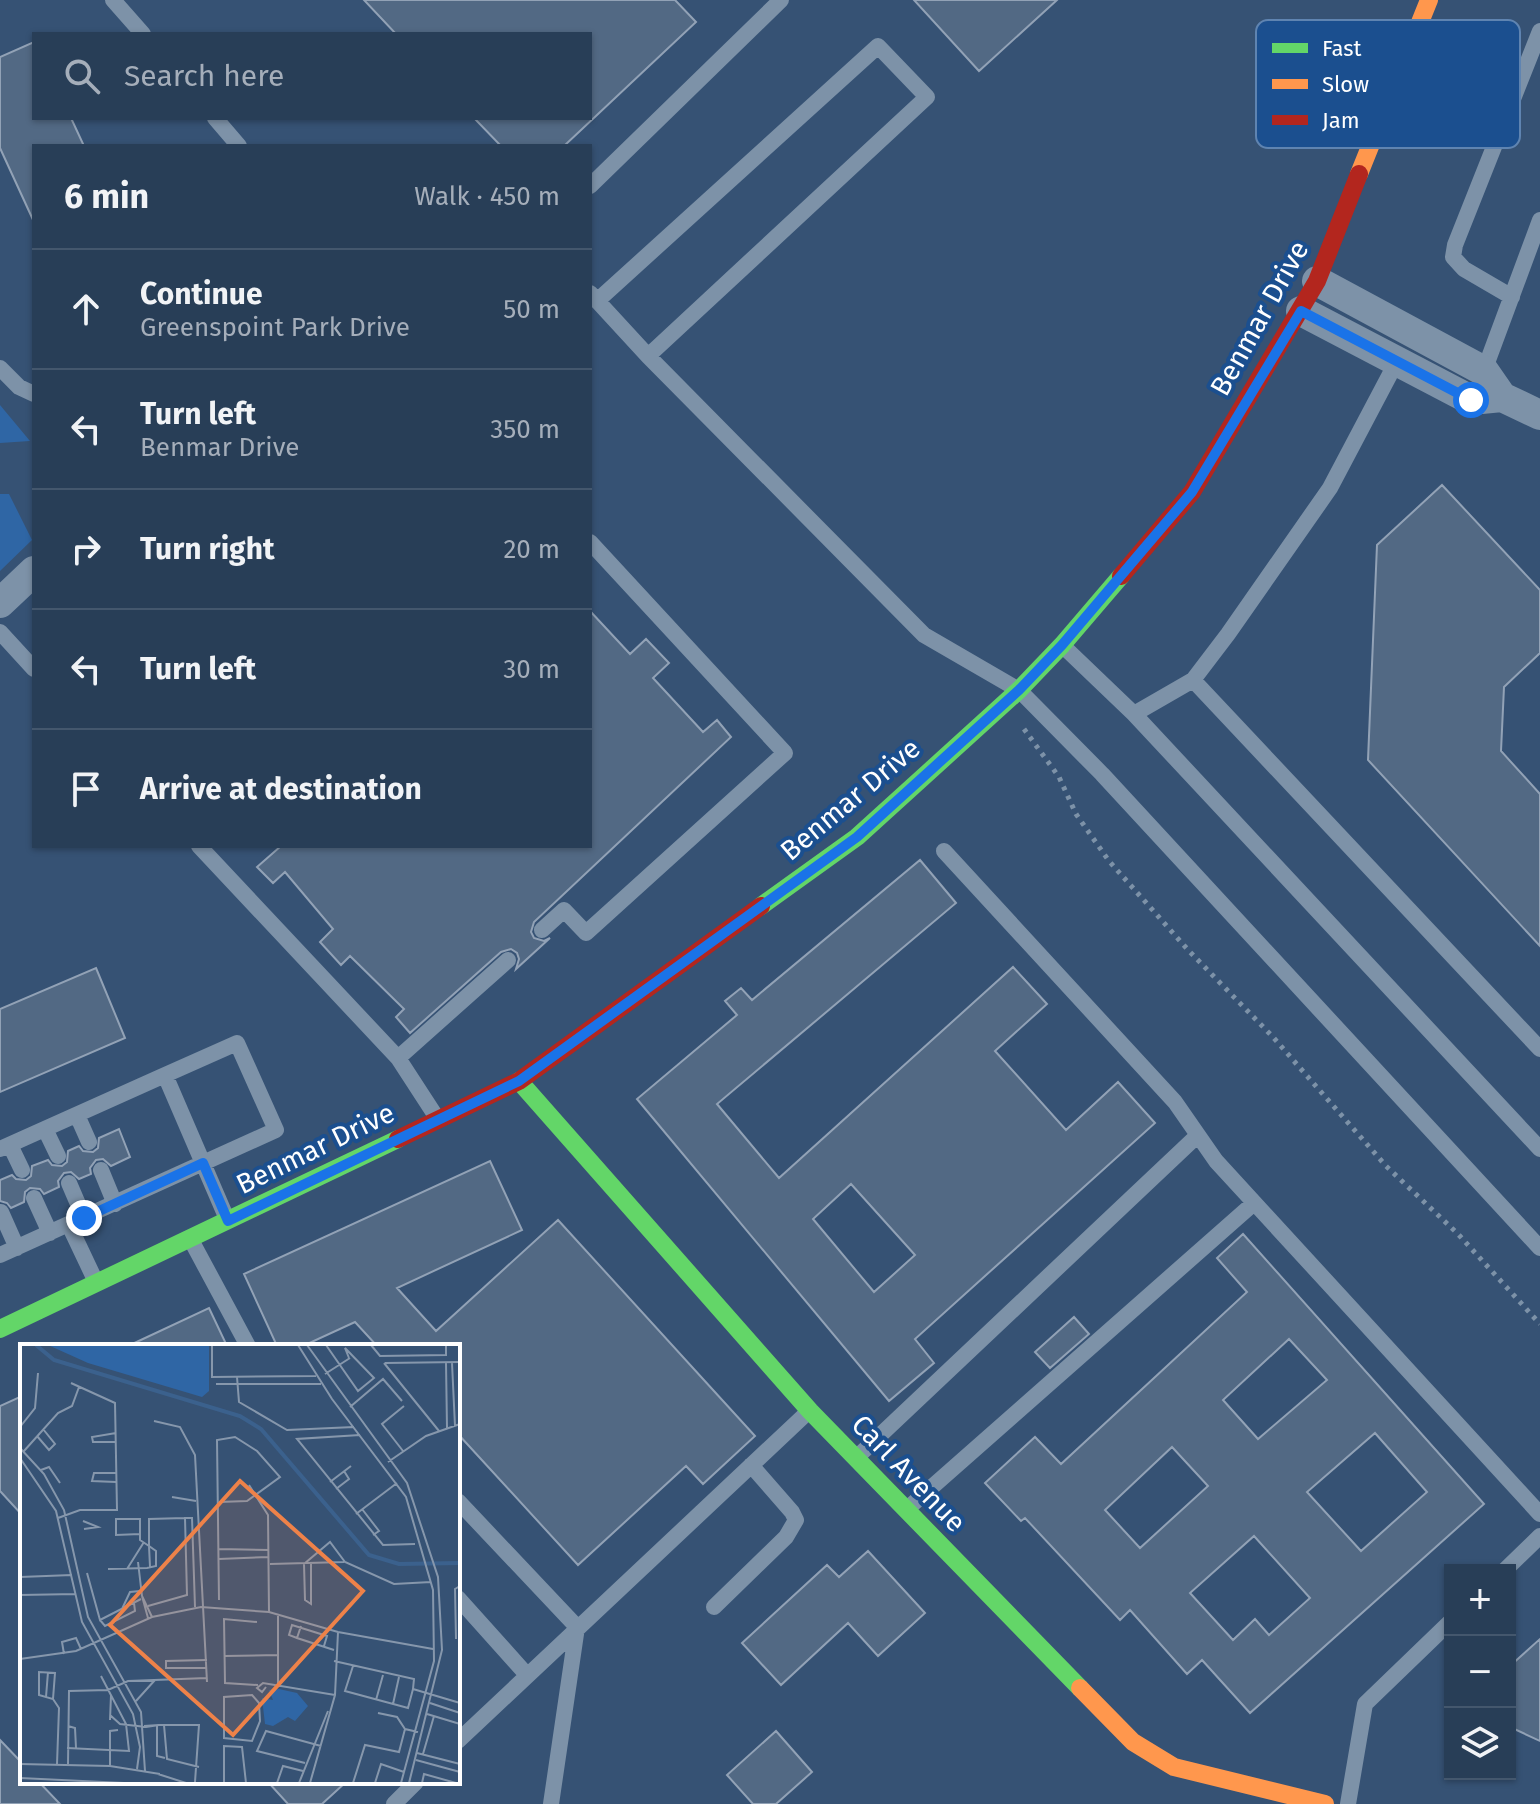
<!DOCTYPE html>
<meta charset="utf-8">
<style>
:root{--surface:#283e57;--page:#30455d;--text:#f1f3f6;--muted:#a5aeba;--line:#44576d}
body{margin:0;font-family:"Fira Sans",sans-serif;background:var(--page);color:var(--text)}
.controls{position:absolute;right:24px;bottom:24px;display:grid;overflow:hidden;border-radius:0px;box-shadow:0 2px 6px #0004}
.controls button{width:72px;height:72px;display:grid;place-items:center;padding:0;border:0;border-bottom:2px solid var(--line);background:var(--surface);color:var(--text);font:40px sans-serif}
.stop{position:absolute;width:24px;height:24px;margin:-18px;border:6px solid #1a73e8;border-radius:50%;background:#fff}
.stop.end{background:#1a73e8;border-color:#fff;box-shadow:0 2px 8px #0008}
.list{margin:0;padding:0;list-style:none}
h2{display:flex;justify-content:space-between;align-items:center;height:104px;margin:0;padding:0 32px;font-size:34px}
h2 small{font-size:26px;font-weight:400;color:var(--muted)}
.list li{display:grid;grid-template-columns:52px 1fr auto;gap:24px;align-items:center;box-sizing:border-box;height:120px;padding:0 32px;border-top:2px solid var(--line)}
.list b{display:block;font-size:30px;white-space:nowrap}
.list p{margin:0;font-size:26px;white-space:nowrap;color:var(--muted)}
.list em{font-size:26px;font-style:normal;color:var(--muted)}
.icon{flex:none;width:44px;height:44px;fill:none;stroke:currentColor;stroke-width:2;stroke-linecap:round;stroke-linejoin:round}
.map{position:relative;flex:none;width:1540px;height:1804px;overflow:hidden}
.search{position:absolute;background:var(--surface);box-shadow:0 2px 6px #0004;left:32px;top:32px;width:560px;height:88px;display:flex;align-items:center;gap:20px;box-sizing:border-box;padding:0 28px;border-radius:0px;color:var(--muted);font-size:30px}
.panel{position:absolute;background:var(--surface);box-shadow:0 2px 6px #0004;left:32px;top:144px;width:560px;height:704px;border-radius:0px}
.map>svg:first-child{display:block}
.green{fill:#2f66a5}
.building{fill:#526984;stroke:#92a2b6;stroke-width:2;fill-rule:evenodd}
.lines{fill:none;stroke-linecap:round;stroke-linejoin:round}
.path{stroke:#7d92a8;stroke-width:5;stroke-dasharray:4 6;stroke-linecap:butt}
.lane{stroke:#7d92a8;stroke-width:16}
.street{stroke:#7d92a8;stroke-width:30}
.fast{stroke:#63d668;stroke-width:18}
.slow{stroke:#ff974d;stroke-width:18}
.jam{stroke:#b3261e;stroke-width:18}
.route{stroke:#1a73e8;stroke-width:10}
.labels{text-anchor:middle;stroke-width:8;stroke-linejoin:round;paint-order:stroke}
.street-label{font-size:28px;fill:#fff;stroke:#1b4f8f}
.inset-river{fill:none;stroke:#3b618d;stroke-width:4}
.inset-road{fill:none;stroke:#8697ac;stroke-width:2}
.view{fill:#ee8249;fill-opacity:0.15;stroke:#ee8249;stroke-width:4}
.inset-edge{fill:none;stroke:#fff;stroke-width:4}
.key{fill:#1b4f8f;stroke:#5f84b1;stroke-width:2}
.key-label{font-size:22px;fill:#fff}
</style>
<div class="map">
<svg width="1540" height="1804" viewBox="0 0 1540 1804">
<rect width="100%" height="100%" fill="#365274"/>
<!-- green -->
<path class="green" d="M 0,405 L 30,441 L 0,443 Z
M 0,494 L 9,494 L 32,540 L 0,571 Z"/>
<!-- building -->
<path class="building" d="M 364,0 L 675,0 L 696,22 L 564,146 L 501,146 L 474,118 L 590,118 L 590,34 L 396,34 Z
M 914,0 L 1057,0 L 979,71 Z
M 34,42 L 34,118 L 71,118 L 84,146 L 34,146 L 34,222 L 0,148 L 0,57 Z
M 1442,485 L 1540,590 L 1540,653 L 1504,687 L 1501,751 L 1540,794 L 1540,946 L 1368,760 L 1377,545 Z
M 590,611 L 630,654 L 646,639 L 669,663 L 653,678 L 703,732 L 717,720 L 731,737 L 534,922 L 531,932 L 534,938 L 544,941 L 550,938 L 516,969 L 519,959 L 517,953 L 511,949 L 501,952 L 410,1033 L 396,1017 L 404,1009 L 350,956 L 341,965 L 320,942 L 333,929 L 285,872 L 273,883 L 257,867 L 281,846 L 590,846 Z
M 920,860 L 956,903 L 717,1104 L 779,1178 L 1013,967 L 1047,1004 L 995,1051 L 1066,1130 L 1118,1082 L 1155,1123 L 915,1339 L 934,1363 L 889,1401 L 637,1099 L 737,1015 L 725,1001 L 741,988 L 752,1000 ZM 851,1184 L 915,1255 L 874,1292 L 813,1219 Z
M 96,968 L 125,1038 L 0,1092 L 0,1009 Z
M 119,1129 L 130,1157 L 111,1166 L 103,1159 L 96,1160 L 90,1168 L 91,1174 L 79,1179 L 71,1172 L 64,1173 L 58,1181 L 59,1187 L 44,1194 L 40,1189 L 30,1188 L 25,1192 L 24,1202 L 11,1208 L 7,1203 L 0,1201 L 0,1180 L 12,1175 L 16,1179 L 26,1180 L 31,1176 L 32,1166 L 48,1160 L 52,1165 L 62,1166 L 67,1162 L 68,1151 L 79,1146 L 83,1151 L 93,1152 L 98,1148 L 99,1138 Z
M 490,1161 L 522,1230 L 397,1288 L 436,1331 L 558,1220 L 755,1436 L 703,1484 L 686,1466 L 578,1565 L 458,1434 L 458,1346 L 377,1346 L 355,1322 L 303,1346 L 277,1346 L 244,1274 Z
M 1243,1234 L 1484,1504 L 1250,1713 L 1202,1660 L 1187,1674 L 1130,1610 L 1120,1620 L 1025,1518 L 1021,1521 L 985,1483 L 1035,1437 L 1061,1464 L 1247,1292 L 1217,1258 ZM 1289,1339 L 1327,1380 L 1258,1439 L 1223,1400 ZM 1375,1433 L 1427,1492 L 1361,1551 L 1307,1492 ZM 1172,1447 L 1208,1486 L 1140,1548 L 1105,1510 ZM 1254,1536 L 1310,1598 L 1269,1635 L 1255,1619 L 1233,1640 L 1190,1593 Z
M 209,1308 L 227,1346 L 128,1346 Z
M 1074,1317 L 1089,1334 L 1050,1368 L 1035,1352 Z
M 22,1396 L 22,1515 L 0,1491 L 0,1406 Z
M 868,1551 L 925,1613 L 878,1656 L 848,1623 L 781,1685 L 742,1643 L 827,1565 L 839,1577 Z
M 1540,1639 L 1540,1741 L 1510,1727 L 1510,1666 Z
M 776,1731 L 812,1772 L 776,1804 L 753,1804 L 727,1775 Z
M 0,1740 L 22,1763 L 22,1782 L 39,1782 L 60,1804 L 0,1804 Z
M 268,1782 L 346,1782 L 322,1804 L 288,1804 Z"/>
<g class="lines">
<!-- path -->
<path class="path" d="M 1024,729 L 1059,777 L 1076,814 L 1109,861 L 1189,951 L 1272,1036 L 1386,1166 L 1458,1234 L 1540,1324"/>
<!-- lane -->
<path class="lane" d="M 113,0 L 143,34
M 215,118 L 239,146
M 590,186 L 781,0
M 590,293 L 648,356 L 924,635 L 1019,690 L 1102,774 L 1540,1248
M 1512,297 L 1464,269 L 1453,257 L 1455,245 L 1540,31
M 597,301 L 878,46 L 927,97 L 648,356
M 1397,361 L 1330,488 L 1228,634 L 1193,680 L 1540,1049
M 0,368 L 19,387 L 34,394
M 1484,371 L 1540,220
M 0,632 L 34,669
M 1063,646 L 1134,714 L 1540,1149
M 1134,714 L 1193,680
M 199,846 L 398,1058 L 437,1118
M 944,851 L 1175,1102 L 1216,1161 L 1540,1514
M 542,930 L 564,910 L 586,933 L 785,753 L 590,542
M 398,1058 L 508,960
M 77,1115 L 89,1142
M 45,1129 L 58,1156
M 10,1145 L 22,1170
M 0,1149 L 165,1075 L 227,1219
M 101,1170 L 115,1204
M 69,1183 L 84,1218
M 34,1198 L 50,1233
M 1,1212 L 17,1248
M 69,1225 L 96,1282
M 191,1240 L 248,1346
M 0,1255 L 276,1130 L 237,1043 L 165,1075
M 856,1458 L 1198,1135
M 458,1501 L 577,1627 L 551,1804
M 907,1509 L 1254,1203
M 1505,1570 L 1540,1536
M 458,1598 L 527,1675
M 714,1607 L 786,1537 L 796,1520 L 792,1512 L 751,1465
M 458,1741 L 809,1411
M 394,1804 L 416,1782
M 1348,1804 L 1365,1704 L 1450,1622"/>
<!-- street -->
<path class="street" d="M 1301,311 L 1471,400 L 1502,397 L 1484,371 L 1317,281
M 1502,397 L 1540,415
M 0,603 L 34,571"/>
<!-- fast -->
<path class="fast" d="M 761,906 L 857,837 L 1019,690 L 1062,645 L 1121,576
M 519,1081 L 810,1411 L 1080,1688
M 0,1329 L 398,1139"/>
<!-- slow -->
<path class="slow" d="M 1359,174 L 1429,0
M 1080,1688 L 1133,1742 L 1174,1767 L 1325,1804"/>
<!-- jam -->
<path class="jam" d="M 1121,576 L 1192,492 L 1317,281 L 1359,174
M 398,1139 L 519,1081 L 761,906"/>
</g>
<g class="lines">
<!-- route -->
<path class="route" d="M 84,1218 L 203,1163 L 228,1221 L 519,1081 L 857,837 L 1019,690 L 1062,645 L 1192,492 L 1301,311 L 1471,400"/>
</g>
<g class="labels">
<!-- street labels -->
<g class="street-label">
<text transform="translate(1259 318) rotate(-61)" y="10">Benmar Drive</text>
<text transform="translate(850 799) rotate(-40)" y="10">Benmar Drive</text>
<text transform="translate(315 1148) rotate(-26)" y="10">Benmar Drive</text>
<text transform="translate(909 1473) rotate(46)" y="10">Carl Avenue</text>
</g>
</g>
<!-- overview -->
<g transform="translate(20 1344)">
<rect width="440" height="440" fill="#365274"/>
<path d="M 28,1 L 189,1 L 189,47 L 182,53 L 68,19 ZM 259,345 L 277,349 L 288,362 L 275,377 L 268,373 L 253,382 L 245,380 L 242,354 L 253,356 L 249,346 Z" fill="#2f66a5"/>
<path class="inset-river" d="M 16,1 L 34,16 L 220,72 L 241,85 L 349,211 L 379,220 L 440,219"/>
<path class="inset-road" d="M 192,1 L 192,33 L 296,32M 278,1 L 312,55 L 386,153 L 413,246 L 414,317 L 381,439M 287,1 L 387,139 L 418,233 L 422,306 L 389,439M 306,1 L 338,47 L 354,34 L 325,4 L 329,14M 351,1 L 360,12 L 426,11 L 426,1M 364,19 L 419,87M 365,19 L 440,18M 426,19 L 427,84M 432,19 L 435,82M 305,30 L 330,14M 217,33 L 219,58 L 267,86 L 334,83M 196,40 L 301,40M 330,63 L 363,35 L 382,57M 134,77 L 160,83 L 175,111 L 187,338M 0,83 L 15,64 L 18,29M 96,89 L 72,93 L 73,98 L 96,98M 340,91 L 277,95 L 363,201 L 395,200M 17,92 L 29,106 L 35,100 L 23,85M 0,104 L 24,130 L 44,166 L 68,273 L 121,368 L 125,427M 4,107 L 38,69 L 52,62 L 59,43M 383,107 L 362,80 L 384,62M 0,114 L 36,167 L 62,278 L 113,370 L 120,403 L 117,425M 368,118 L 406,92 L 440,80M 21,126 L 29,123 L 40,139M 96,129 L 74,129 L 72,137 L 96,138M 310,138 L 331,122M 229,141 L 248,171 L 249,268M 316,145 L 329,135 L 324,127M 152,153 L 176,157M 342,165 L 359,187 L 353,191M 336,170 L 377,139M 38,174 L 60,166 L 97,166 L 95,59 L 51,39M 63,177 L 78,183 L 64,185M 120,190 L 96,191 L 96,175 L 120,175 L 120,196 L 129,202M 129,202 L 129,175 L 165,174M 199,205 L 249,206M 199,215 L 249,213M 118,218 L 122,252M 250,220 L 324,218M 291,220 L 291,260 L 285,256 L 284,220 L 310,198 L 325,218 L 374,240 L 411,238M 88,225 L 127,224 L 136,222 L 136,207 L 129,202 L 130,223M 107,225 L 124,198M 67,229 L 80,276 L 121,255M 0,233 L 52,231M 0,251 L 56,250M 199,256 L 197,96 L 215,93 L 237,107 L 260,133 L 227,157 L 199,158M 128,262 L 167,251 L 165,174 L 172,174 L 175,263M 102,265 L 110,248 L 120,247M 128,274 L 122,252 L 132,273M 80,276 L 85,282 L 115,267 L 114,259M 237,278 L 204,275 L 205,339 L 238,341M 281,282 L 277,294 L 314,306M 277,294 L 269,291 L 272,281 L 307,292 L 304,302M 436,295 L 435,245 L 440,242M 44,310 L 42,298 L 56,294 L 61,305M 205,312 L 258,311M 0,315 L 56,307 L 132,273 L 181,263 L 249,268 L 318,288 L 413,305M 187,316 L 146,317 L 146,324 L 187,324M 314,317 L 394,335 L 393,345 L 440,359M 333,322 L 325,347 L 388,364 L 393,345M 246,343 L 242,348 L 237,344 L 243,339 L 315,351M 258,343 L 258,270M 232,351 L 239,359 L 240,377 L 232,397 L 204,394 L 204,353 ZM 26,353 L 28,328M 33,355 L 35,329 L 19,328 L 19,351 L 33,355 L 39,364 L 37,420M 356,356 L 363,331M 116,357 L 135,336M 410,359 L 440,369M 373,360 L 379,333M 358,369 L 377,373 L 385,385 L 398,388M 407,370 L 440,380M 90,371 L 100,380 L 126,383 L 139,381 L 124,382M 90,376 L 91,351M 139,381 L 179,381 L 175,438M 144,381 L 147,415 L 179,423M 48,382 L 55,384 L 56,404M 137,382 L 137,412 L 145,414M 47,404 L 109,407 L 106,380 L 81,332M 397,409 L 440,420M 403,410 L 414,372M 396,416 L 440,428M 285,419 L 237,407 L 246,387 L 301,402M 0,420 L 90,422 L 140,430M 48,420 L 49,347 L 88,346 L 108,337 L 187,334M 90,422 L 90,387 L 98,386M 138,430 L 166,439M 0,434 L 104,439M 204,439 L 204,402 L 222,403 L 226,439M 257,439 L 263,422 L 283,427M 279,439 L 308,367M 290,439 L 315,351 L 318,288M 333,439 L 345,401 L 379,408 L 385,385M 355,439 L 361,420 L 384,428M 402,439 L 404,430 L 436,439"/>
<path class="view" d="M 220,137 L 343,247 L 213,391 L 90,281 Z"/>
<rect width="440" height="440" class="inset-edge"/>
</g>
<!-- legend -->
<rect x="1256" y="20" width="264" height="128" rx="12" class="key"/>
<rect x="1272" y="43" width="36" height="10" fill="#63d668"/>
<rect x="1272" y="79" width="36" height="10" fill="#ff974d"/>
<rect x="1272" y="115" width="36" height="10" fill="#b3261e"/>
<g class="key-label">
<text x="1322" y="56">Fast</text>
<text x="1322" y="92">Slow</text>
<text x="1322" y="128">Jam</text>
</g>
</svg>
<div class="controls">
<button>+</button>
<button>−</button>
<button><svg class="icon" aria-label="layers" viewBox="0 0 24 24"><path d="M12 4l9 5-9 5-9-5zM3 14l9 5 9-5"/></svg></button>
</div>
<div class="stop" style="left:1471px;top:400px"></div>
<div class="stop end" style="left:84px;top:1218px"></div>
<div class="search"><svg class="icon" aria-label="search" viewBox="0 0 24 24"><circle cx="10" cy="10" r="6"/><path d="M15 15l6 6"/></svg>Search here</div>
<section class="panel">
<h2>6 min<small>Walk · 450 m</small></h2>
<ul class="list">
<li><svg class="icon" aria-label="ahead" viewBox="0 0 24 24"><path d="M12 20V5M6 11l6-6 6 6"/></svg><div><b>Continue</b><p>Greenspoint Park Drive</p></div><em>50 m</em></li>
<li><svg class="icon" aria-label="left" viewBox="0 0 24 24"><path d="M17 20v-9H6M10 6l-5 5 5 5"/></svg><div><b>Turn left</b><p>Benmar Drive</p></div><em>350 m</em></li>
<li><svg class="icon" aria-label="right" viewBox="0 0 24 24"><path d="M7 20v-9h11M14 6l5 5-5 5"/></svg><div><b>Turn right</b></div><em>20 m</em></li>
<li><svg class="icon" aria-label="left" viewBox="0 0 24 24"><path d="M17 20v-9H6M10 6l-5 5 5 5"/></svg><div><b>Turn left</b></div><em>30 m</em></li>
<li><svg class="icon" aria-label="arrive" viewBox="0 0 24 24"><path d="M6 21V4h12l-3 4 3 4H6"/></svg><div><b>Arrive at destination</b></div></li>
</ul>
</section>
</div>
